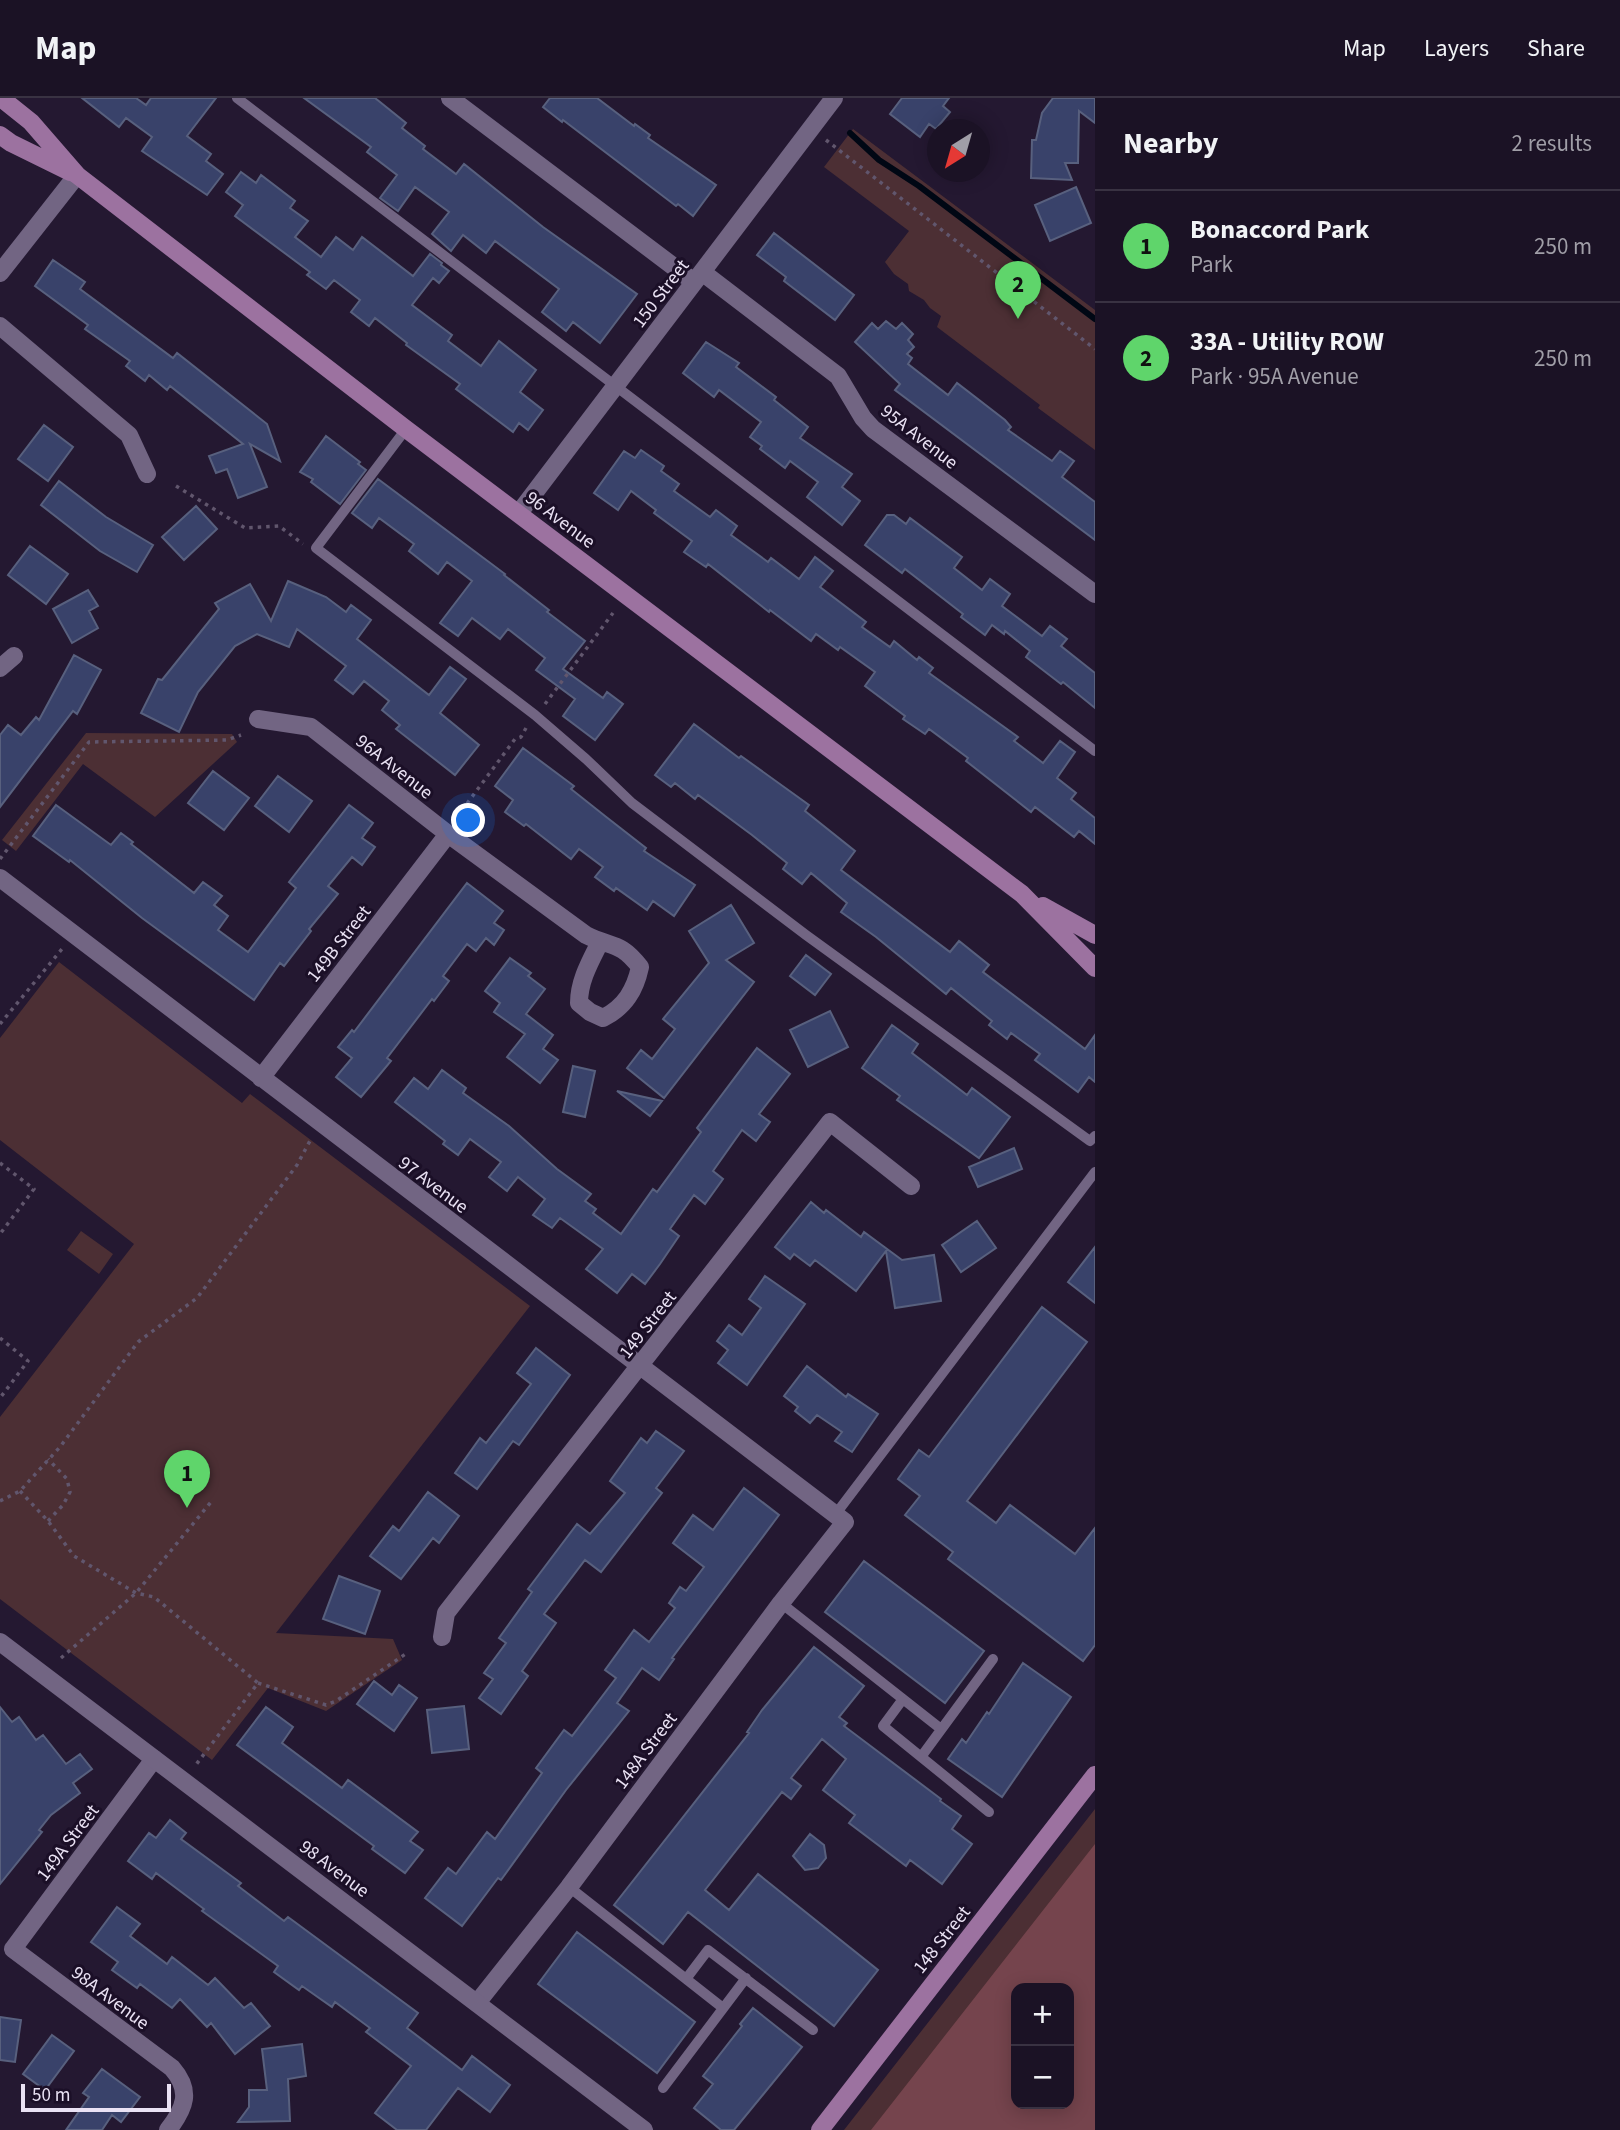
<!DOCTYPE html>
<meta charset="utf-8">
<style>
:root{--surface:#1b1225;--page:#241b2d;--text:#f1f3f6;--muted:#a09ea7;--line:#393242;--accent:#5fd56b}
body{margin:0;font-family:"Source Sans 3",sans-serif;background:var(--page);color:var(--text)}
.controls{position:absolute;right:21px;bottom:21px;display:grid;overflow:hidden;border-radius:14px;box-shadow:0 4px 18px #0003}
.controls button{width:63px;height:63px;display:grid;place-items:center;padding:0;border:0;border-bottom:2px solid var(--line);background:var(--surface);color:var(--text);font:35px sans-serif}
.compass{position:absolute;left:927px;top:21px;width:63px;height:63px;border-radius:50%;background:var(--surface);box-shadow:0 4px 18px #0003;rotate:217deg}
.scale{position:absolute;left:21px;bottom:18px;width:150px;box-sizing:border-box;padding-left:7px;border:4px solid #eae2f4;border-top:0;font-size:19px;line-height:24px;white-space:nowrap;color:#eae2f4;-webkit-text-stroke:5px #1b0f27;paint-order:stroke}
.you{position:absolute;left:469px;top:723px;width:24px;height:24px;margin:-18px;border:5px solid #fff;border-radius:50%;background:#1a73e8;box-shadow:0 0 0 10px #1a73e833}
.badge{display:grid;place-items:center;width:46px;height:46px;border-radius:50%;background:var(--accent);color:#111;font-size:23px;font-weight:700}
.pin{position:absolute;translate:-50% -58px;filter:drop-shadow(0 2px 4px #0008)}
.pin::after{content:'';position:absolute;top:37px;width:24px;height:21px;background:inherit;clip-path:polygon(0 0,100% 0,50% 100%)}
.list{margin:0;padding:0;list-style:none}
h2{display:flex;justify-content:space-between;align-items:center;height:91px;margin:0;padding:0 28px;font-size:30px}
h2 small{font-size:23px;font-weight:400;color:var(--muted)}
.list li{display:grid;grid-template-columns:46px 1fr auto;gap:21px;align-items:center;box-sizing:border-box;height:112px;padding:0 28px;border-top:2px solid var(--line)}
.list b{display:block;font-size:26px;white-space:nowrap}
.list p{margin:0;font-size:23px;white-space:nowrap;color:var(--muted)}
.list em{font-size:23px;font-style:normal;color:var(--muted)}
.map{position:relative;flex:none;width:1095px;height:2032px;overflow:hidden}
header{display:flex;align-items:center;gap:42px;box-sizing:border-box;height:98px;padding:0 35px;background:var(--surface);border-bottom:2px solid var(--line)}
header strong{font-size:33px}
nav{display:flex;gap:38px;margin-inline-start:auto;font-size:24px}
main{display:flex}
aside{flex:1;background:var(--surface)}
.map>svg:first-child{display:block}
.green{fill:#4c2f34;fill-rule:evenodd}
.forest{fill:#75444d;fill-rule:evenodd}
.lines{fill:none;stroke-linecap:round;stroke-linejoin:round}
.stream{stroke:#000714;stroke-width:6}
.building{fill:#39426a;stroke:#58607e;stroke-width:2}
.path{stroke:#61566d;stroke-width:3.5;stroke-dasharray:3.5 5;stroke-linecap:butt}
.service{stroke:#726583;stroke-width:10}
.minor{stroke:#726583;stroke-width:18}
.tertiary{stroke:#726583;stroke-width:18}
.secondary{stroke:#9c72a0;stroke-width:18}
.labels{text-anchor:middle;stroke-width:6;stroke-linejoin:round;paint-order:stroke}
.street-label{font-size:19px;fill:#eae2f4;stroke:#1b0f27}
</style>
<header>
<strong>Map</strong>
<nav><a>Map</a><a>Layers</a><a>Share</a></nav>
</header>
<main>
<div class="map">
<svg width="1095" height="2032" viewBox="0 0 1095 2032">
<rect width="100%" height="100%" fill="#241831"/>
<!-- green -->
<path class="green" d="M 853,31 L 1095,212 L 1095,352 L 1038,310 L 1040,307 L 937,229 L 941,218 L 930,210 L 924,202 L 909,193 L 908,186 L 894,176 L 885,164 L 909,133 L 824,69 Z
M 86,635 L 232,636 L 237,644 L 155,719 L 83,666 L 16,753 L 2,742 Z
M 59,864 L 242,1005 L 250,996 L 530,1208 L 276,1535 L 393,1541 L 402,1562 L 326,1613 L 268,1590 L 212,1662 L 0,1501 L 0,1319 L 134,1146 L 0,1042 L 0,940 Z
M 81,1133 L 113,1156 L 99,1176 L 67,1152 Z
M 1095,1711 L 1095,2032 L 844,2032 ZM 1016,1890 L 1069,1890 L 1069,2006 L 1016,2006 Z"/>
<!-- forest -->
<path class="forest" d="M 1095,1746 L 1095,2032 L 871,2032 ZM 1016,1890 L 1069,1890 L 1069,2006 L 1016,2006 Z"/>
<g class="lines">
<!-- stream -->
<path class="stream" d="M 850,35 L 879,62 L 919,88 L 1095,221"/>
</g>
<!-- building -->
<path class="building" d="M 82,0 L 136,0 L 146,7 L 151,0 L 216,0 L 187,38 L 211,56 L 206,63 L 223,76 L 207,97 L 142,53 L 152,39 L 126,20 L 119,29 Z
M 304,0 L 375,0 L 406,25 L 402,30 L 425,48 L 423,51 L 456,76 L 464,66 L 543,129 L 637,196 L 600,245 L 573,224 L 566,233 L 542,214 L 559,191 L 495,143 L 486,155 L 463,137 L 451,153 L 432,136 L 449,114 L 415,89 L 398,113 L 380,100 L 397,77 L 367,54 L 371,49 Z
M 550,0 L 597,0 L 634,28 L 635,26 L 650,37 L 648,40 L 716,87 L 693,118 L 678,106 L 676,108 L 563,22 L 562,24 L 543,9 Z
M 902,0 L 949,0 L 943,8 L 950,14 L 936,31 L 929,26 L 920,39 L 890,16 Z
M 1053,0 L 1095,0 L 1095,25 L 1079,13 L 1078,65 L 1065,65 L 1072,82 L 1031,80 L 1032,42 L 1036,42 L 1042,15 Z
M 241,74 L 256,85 L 261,77 L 295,103 L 290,110 L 308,123 L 295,139 L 321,159 L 336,139 L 353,152 L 362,139 L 413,178 L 430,156 L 442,165 L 441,167 L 449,173 L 439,185 L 433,180 L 412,207 L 452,237 L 448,243 L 481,268 L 499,243 L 536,272 L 520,294 L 543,312 L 528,332 L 519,325 L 513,334 L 456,291 L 460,286 L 406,247 L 407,245 L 375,220 L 369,228 L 351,214 L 360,202 L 334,182 L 326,191 L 307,177 L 310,174 L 235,118 L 243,107 L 226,94 Z
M 1076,89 L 1091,125 L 1050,143 L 1035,107 Z
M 774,135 L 854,197 L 835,222 L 784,183 L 786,179 L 757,157 Z
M 53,162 L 85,184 L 80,191 L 173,260 L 177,255 L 267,326 L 280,363 L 250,346 L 267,389 L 238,400 L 227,371 L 216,375 L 209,358 L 243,346 L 170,288 L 167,292 L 149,277 L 145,283 L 126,268 L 130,263 L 85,231 L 88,227 L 35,188 Z
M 886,223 L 896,231 L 902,225 L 913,236 L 908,242 L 914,249 L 907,256 L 912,260 L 908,266 L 948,297 L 957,285 L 1005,322 L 1011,329 L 1008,332 L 1052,363 L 1060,353 L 1074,363 L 1062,379 L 1095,404 L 1095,442 L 895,292 L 900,286 L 855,244 L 872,225 L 878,231 Z
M 706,244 L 739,265 L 736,269 L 776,299 L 774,302 L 808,329 L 800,340 L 852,376 L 842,389 L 860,403 L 842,427 L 807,399 L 818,384 L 790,363 L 785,370 L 760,351 L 762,348 L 750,339 L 761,324 L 719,292 L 714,299 L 683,275 Z
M 44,327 L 73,349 L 48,383 L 18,361 Z
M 326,338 L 360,364 L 358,366 L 366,372 L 340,406 L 311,384 L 313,381 L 300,374 Z
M 641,352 L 664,368 L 661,373 L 679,386 L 674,393 L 710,419 L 716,412 L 737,428 L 731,437 L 768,464 L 771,460 L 799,481 L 815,459 L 833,473 L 820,489 L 866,524 L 862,529 L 890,549 L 894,543 L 917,562 L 919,559 L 933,570 L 929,575 L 1018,639 L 1014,643 L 1043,665 L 1060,643 L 1075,654 L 1057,680 L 1076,695 L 1071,701 L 1095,720 L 1095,746 L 1079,733 L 1074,739 L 1035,709 L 1031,714 L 966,663 L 968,660 L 929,631 L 925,636 L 903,621 L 905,618 L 865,588 L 875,574 L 840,549 L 838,552 L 816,536 L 811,543 L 770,512 L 769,514 L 708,466 L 706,469 L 697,463 L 684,454 L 692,443 L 654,415 L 656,412 L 631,393 L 618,412 L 594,395 L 624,353 L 635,360 Z
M 378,381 L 505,476 L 504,477 L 549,512 L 547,514 L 585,543 L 563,571 L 603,600 L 607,594 L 623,606 L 595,642 L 563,618 L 575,601 L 536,572 L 545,560 L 508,531 L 500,541 L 472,520 L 458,538 L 440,525 L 472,483 L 447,464 L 438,476 L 409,453 L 414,446 L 379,420 L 372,430 L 352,415 Z
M 59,383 L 106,419 L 153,447 L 137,474 L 100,453 L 41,407 Z
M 196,408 L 217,431 L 184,462 L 162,439 Z
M 887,417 L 894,417 L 906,426 L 910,420 L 962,459 L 954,470 L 982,492 L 990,481 L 1010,496 L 1002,508 L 1042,538 L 1050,528 L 1067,541 L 1061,548 L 1095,575 L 1095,610 L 1063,584 L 1061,586 L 1026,559 L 1030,553 L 1005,533 L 1004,536 L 992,527 L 985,537 L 961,519 L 963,516 L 905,471 L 902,475 L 865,447 Z
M 30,448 L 68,476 L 46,506 L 8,477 Z
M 288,483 L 326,499 L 346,514 L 351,507 L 371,522 L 357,541 L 429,597 L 450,569 L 466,581 L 440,615 L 479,647 L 455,677 L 396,631 L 400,627 L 382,612 L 389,603 L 364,583 L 353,596 L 335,582 L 346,568 L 297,531 L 289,549 L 257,536 L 235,548 L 198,594 L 179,634 L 141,615 L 158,581 L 162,582 L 219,511 L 215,505 L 250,486 L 271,523 Z
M 88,492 L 98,508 L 89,513 L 98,530 L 72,545 L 53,511 Z
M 74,557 L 101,572 L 77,616 L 73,613 L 0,709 L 0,637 L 8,627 L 21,637 L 36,619 L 39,622 Z
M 694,626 L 739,660 L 741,658 L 809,707 L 805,713 L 855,753 L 841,772 L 950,854 L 959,843 L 989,867 L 983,874 L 1085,951 L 1095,937 L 1095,984 L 1089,979 L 1078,994 L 1035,962 L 1040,956 L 1011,935 L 1007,941 L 989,927 L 992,923 L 951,890 L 946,896 L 876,839 L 841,814 L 847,805 L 811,775 L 802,786 L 783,771 L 787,765 L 752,737 L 698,697 L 695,701 L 675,685 L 671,689 L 655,677 Z
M 523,650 L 574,688 L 571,691 L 605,718 L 646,750 L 644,753 L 695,787 L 674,818 L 653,803 L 647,812 L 616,790 L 614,793 L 595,779 L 603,769 L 579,751 L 571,761 L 526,726 L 524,728 L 505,714 L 513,702 L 495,688 Z
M 213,673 L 249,700 L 224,732 L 188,705 Z
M 278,678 L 312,703 L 289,734 L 255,708 Z
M 56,707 L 111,747 L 121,735 L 133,744 L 131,746 L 194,795 L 203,784 L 222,798 L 214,807 L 228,818 L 218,832 L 248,854 L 296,790 L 289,784 L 349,707 L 373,725 L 362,740 L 375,749 L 362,767 L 352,759 L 328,788 L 338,796 L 309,831 L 311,833 L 284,868 L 280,865 L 254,902 L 142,820 L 70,762 L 69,764 L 33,738 Z
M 467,785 L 503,813 L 494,825 L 504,832 L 494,847 L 486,840 L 476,853 L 467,846 L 443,878 L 449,883 L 434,903 L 432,901 L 387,960 L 391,963 L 361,999 L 336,979 L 352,960 L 338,949 L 352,932 L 354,934 Z
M 731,807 L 754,845 L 726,862 L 754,884 L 664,1000 L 627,970 L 641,952 L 652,961 L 675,931 L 663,921 L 709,865 L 689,833 Z
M 806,857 L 831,876 L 815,897 L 790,878 Z
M 510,860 L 531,875 L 528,878 L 545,891 L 526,916 L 553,937 L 543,951 L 558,962 L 540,985 L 507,959 L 525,936 L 494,914 L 500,905 L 485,893 Z
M 830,913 L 848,949 L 808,969 L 790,932 Z
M 892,927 L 918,946 L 912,955 L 967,997 L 972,990 L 1010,1019 L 979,1060 L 897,1002 L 900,998 L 862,970 Z
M 757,950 L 790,976 L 759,1016 L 770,1024 L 756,1043 L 742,1032 L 713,1073 L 723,1081 L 705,1106 L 694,1097 L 670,1131 L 679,1138 L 660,1166 L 645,1186 L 632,1176 L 617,1195 L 586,1171 L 603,1151 L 560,1120 L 552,1130 L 533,1117 L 545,1101 L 518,1079 L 507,1093 L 489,1079 L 501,1064 L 470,1041 L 458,1057 L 443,1046 L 445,1043 L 395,1004 L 414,980 L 428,991 L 442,972 L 466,990 L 463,995 L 509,1028 L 557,1071 L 591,1096 L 585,1103 L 596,1111 L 593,1115 L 621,1136 L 653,1091 L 657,1094 L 701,1034 L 697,1030 Z
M 573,968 L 595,973 L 585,1019 L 563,1014 Z
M 617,993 L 662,1003 L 650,1018 Z
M 1014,1050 L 1022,1071 L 978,1089 L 969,1069 Z
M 811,1104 L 824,1115 L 826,1112 L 861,1139 L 864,1134 L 902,1162 L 934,1157 L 941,1203 L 895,1210 L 886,1153 L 856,1193 L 815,1162 L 810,1168 L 794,1156 L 790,1161 L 775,1149 Z
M 977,1123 L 996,1150 L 961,1174 L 942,1147 Z
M 1095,1149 L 1095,1205 L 1068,1184 Z
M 765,1178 L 805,1206 L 747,1287 L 718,1265 L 728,1252 L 717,1243 L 729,1227 L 742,1237 L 761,1210 L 749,1201 Z
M 1042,1209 L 1087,1244 L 967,1403 L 996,1425 L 1010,1407 L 1075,1456 L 1095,1430 L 1095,1547 L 1083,1563 L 948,1461 L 953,1454 L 905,1417 L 920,1398 L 898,1381 L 919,1352 L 929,1359 Z
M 536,1250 L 570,1277 L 519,1347 L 513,1343 L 477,1391 L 455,1375 L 480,1340 L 486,1345 L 531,1286 L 517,1275 Z
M 807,1268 L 846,1299 L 848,1296 L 878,1316 L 852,1354 L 835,1343 L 842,1334 L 817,1317 L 810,1325 L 795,1313 L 798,1309 L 784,1298 Z
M 656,1333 L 684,1353 L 656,1390 L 662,1395 L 601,1474 L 585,1462 L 544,1516 L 556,1525 L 522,1573 L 528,1578 L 501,1616 L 479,1600 L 493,1581 L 484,1575 L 506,1545 L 499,1540 L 532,1494 L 528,1491 L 577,1426 L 590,1436 L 625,1395 L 610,1383 L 641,1340 L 647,1345 Z
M 744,1390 L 779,1417 L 672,1560 L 674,1561 L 659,1582 L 642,1570 L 617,1605 L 629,1613 L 566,1692 L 501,1782 L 498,1780 L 462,1828 L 425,1800 L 448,1770 L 456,1776 L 487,1734 L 495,1741 L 542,1675 L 536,1670 L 564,1632 L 572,1638 L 616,1580 L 605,1572 L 634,1532 L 649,1544 L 675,1510 L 669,1505 L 680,1489 L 686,1493 L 704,1469 L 673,1445 L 693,1417 L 713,1432 Z
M 428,1394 L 459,1418 L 439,1445 L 433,1440 L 401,1481 L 370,1458 L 393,1428 L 399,1433 Z
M 864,1463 L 984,1553 L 945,1605 L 825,1514 Z
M 339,1478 L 380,1493 L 365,1536 L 323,1521 Z
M 814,1549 L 864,1588 L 839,1619 L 847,1625 L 844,1628 L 941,1701 L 940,1703 L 961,1718 L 952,1731 L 972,1746 L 942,1786 L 910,1762 L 906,1768 L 849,1725 L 855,1717 L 823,1692 L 846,1661 L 822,1641 L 791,1680 L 801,1688 L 791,1701 L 782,1694 L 705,1792 L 729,1812 L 758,1776 L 878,1872 L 834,1928 L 688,1814 L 663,1846 L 614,1807 L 749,1635 L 747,1634 L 762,1612 Z
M 1023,1565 L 1071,1599 L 1002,1699 L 948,1661 L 962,1641 L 966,1645 L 987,1614 L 989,1616 Z
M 374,1583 L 392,1597 L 399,1587 L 417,1600 L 394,1633 L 357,1606 Z
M 464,1608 L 469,1651 L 432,1655 L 427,1612 Z
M 0,1609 L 12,1624 L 19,1619 L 36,1642 L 43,1637 L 66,1666 L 80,1656 L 92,1671 L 73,1685 L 80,1695 L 51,1717 L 39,1732 L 42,1734 L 0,1786 Z
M 266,1609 L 293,1629 L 282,1645 L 342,1690 L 348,1682 L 418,1734 L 410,1743 L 423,1752 L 405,1775 L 372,1751 L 374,1748 L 237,1647 Z
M 170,1722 L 186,1735 L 181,1741 L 241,1785 L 238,1788 L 284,1823 L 288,1819 L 418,1915 L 407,1930 L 462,1972 L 472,1958 L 510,1987 L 490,2014 L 458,1990 L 426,2032 L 397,2032 L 375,2015 L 411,1968 L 366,1934 L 370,1930 L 335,1904 L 332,1909 L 302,1888 L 299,1892 L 274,1874 L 278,1868 L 202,1813 L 204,1811 L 156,1775 L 152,1781 L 128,1763 L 149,1735 L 156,1740 Z
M 810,1736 L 824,1747 L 826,1760 L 818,1770 L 805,1772 L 793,1758 Z
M 117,1809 L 140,1826 L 130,1838 L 167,1866 L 172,1859 L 208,1887 L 215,1880 L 244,1910 L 251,1905 L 270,1928 L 235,1956 L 211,1925 L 207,1929 L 180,1901 L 172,1910 L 140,1886 L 137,1890 L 112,1872 L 118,1864 L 91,1844 Z
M 577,1834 L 695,1924 L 657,1975 L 538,1886 Z
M 753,1910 L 802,1949 L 734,2032 L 721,2032 L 694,2010 L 713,1986 L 703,1978 L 742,1928 L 740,1926 Z
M 0,1919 L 21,1922 L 15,1964 L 0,1962 Z
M 52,1937 L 74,1953 L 45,1992 L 23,1976 Z
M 302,1946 L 306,1978 L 288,1981 L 290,2023 L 238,2024 L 249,2009 L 249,1992 L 267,1992 L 262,1951 Z
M 102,1971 L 140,1999 L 121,2024 L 112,2017 L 102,2032 L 66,2032 L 89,1999 L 83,1995 Z"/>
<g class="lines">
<!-- path -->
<path class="path" d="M 826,42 L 1095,251
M 176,388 L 245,430 L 279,428 L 303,446
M 545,606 L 613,515
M 459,720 L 460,715 L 515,641 L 521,639 L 526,630
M 0,761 L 89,644 L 227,642 L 241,637
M 0,926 L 62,851
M 0,1065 L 34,1091 L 0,1136
M 0,1240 L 28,1263 L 0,1300
M 20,1393 L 48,1423 L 74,1458 L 136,1495 L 154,1499 L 258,1585 L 195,1668
M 0,1403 L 20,1393 L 60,1349 L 138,1244 L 197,1200 L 297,1067 L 312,1039
M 48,1423 L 63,1407 L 70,1394 L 67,1381 L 48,1361
M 61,1560 L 136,1495 L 211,1404
M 258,1585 L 326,1607 L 336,1603 L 407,1555"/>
<!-- service -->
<path class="service" d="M 237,0 L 1095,653
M 406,331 L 316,450 L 535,617 L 586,661 L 632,705 L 806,837 L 1090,1043 L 1095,1038
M 835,1417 L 1095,1074
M 781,1505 L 941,1631
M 903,1601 L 883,1628 L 989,1714
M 921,1659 L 993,1561
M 569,1789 L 723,1910
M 686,1881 L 708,1852 L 813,1932
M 663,1990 L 746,1880"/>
<!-- minor -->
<path class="minor" d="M 450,0 L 694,184
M 702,174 L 838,278 L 863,320 L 873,331 L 1095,496
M 0,175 L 77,77
M 0,228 L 129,337 L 147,376
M 519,415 L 834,0
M 0,570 L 14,558
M 258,621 L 311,629 L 448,736 L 586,837 C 612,850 620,843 640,869 C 635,892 625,909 603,920 L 590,914 L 579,905 C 579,883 590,864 600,844
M 0,780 L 845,1424 L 781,1505 L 569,1789 L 477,1905
M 261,980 L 448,736
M 442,1539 L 446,1515 L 830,1024 L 911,1088
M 13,1851 L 172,1970 C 192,1993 185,2010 168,2032
M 13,1851 L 154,1661"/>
<!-- tertiary -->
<path class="tertiary" d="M 0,1544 L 644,2032"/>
<!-- secondary -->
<path class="secondary" d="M 1,0 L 31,24 L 77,77 L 406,331 L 1022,796 L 1095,870
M 0,37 L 11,45 L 70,74
M 1043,808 L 1095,837
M 820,2032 L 1095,1677"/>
</g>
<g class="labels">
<!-- street labels -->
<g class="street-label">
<text transform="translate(660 195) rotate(-53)" y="7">150 Street</text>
<text transform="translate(920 338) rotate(38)" y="7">95A Avenue</text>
<text transform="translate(561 421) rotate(37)" y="7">96 Avenue</text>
<text transform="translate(395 668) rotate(38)" y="7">96A Avenue</text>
<text transform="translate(338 845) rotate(-52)" y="7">149B Street</text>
<text transform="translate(434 1086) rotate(37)" y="7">97 Avenue</text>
<text transform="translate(647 1226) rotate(-52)" y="7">149 Street</text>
<text transform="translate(645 1652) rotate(-53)" y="7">148A Street</text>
<text transform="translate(67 1744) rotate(-53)" y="7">149A Street</text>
<text transform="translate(335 1770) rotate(37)" y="7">98 Avenue</text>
<text transform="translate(941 1841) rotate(-52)" y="7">148 Street</text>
<text transform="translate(111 1899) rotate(37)" y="7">98A Avenue</text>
</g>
</g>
</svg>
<div class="controls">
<button>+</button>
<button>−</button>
</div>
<svg class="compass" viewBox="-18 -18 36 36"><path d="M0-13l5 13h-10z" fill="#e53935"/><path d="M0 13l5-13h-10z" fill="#a09ea7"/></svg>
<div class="scale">50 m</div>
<div class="you"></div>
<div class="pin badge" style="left:187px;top:1410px">1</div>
<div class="pin badge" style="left:1018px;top:221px">2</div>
</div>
<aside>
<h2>Nearby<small>2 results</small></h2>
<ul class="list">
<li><span class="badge">1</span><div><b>Bonaccord Park</b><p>Park</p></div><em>250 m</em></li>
<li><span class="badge">2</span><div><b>33A - Utility ROW</b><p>Park · 95A Avenue</p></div><em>250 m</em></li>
</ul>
</aside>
</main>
